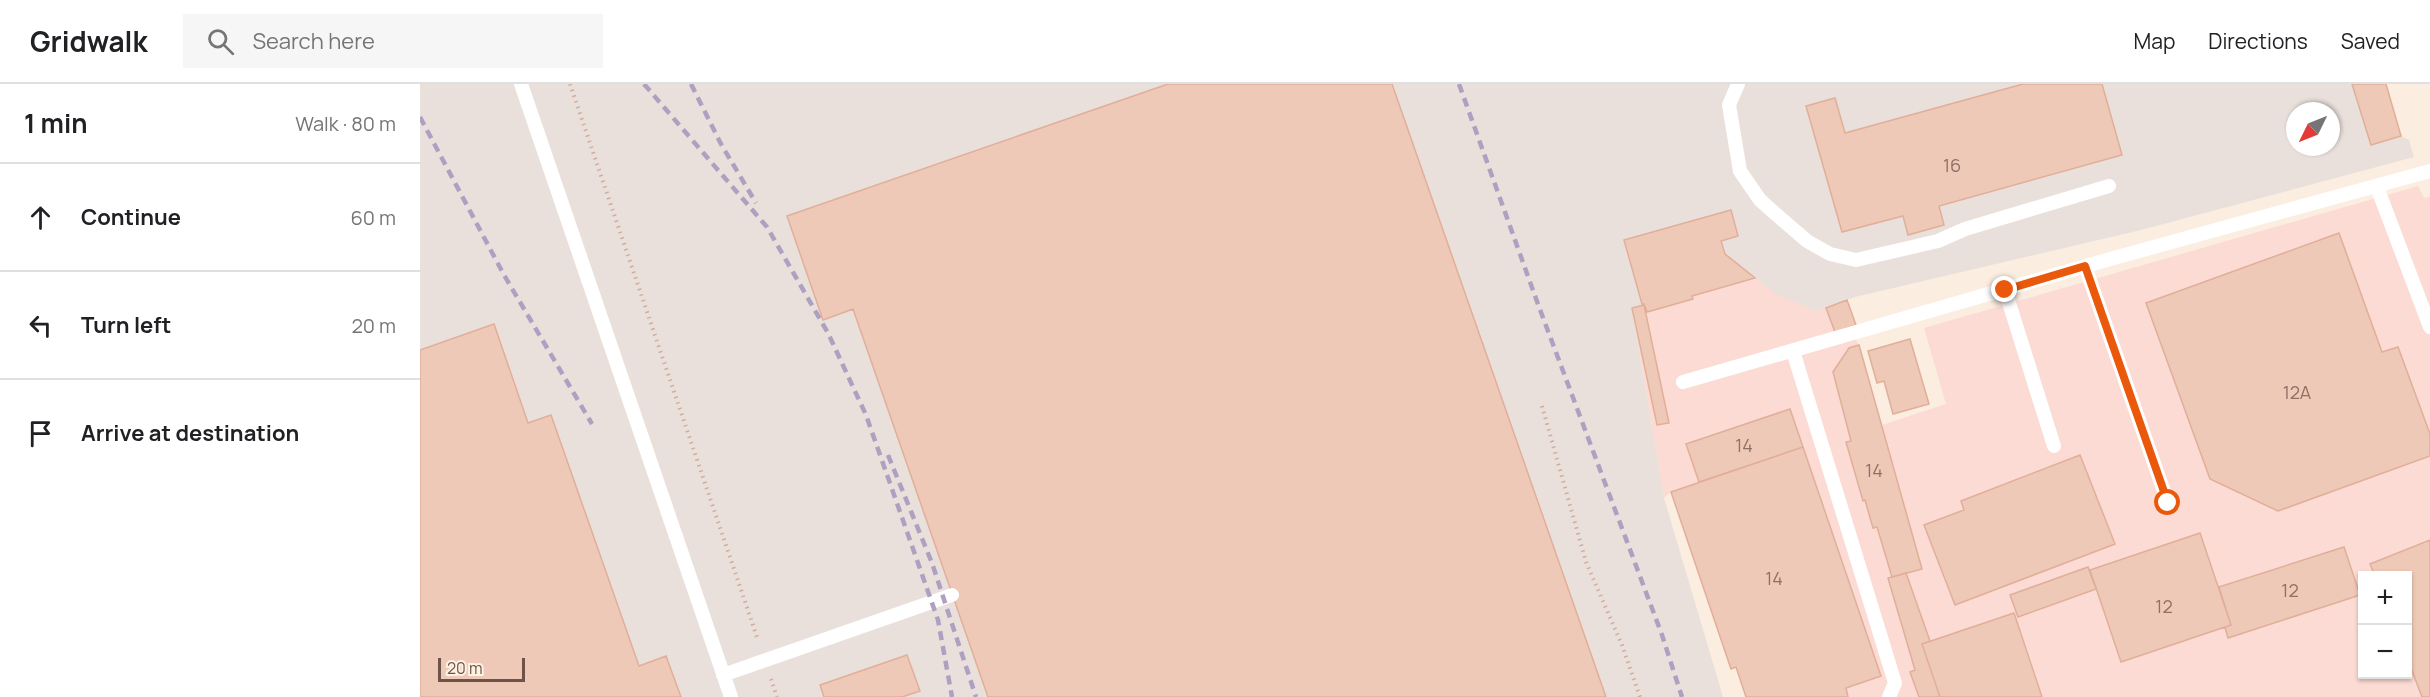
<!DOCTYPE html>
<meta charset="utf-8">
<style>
:root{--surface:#fff;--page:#f6f6f6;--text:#202124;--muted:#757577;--line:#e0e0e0}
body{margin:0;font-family:Manrope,sans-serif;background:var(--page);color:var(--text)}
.controls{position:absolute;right:18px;bottom:18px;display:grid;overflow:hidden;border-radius:0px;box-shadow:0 2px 4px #0004}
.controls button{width:54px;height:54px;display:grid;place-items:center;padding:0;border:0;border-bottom:2px solid var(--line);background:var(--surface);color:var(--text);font:30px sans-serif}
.compass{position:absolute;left:1866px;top:18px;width:54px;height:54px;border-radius:50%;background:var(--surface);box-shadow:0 2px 4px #0004;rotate:227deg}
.scale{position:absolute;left:18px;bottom:15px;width:87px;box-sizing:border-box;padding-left:6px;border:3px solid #705348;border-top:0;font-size:16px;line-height:21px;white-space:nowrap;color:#705348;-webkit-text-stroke:4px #fef2e5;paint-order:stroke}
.stop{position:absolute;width:18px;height:18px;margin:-14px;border:4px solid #ea580c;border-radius:50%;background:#fff}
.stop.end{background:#ea580c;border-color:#fff;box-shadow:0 2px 6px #0008}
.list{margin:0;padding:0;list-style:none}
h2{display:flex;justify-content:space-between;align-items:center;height:78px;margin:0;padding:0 24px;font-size:26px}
h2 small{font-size:20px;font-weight:400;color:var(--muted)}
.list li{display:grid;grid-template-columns:39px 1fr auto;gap:18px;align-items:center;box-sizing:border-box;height:108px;padding:0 24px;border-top:2px solid var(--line)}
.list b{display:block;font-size:22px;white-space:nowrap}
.list em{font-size:20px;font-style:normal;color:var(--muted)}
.icon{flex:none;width:33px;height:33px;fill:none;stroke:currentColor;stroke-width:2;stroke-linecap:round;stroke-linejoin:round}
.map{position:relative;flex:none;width:2010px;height:613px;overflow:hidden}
header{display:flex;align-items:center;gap:36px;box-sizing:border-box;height:84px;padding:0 30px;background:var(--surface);border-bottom:2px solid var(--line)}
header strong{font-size:28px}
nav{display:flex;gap:33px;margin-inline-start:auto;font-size:21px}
.search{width:420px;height:54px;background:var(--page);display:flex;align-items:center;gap:15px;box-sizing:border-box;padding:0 21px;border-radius:0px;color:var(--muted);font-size:22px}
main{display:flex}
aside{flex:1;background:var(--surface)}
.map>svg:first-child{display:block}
.commercial{fill:#fbdbd3;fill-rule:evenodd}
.industrial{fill:#e9e0db;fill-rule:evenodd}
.building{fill:#efc9b8;stroke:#e1ae99;stroke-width:1.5}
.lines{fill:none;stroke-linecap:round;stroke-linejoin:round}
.path{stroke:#d3ac9c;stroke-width:4;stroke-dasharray:1.5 4.5;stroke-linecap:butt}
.service{stroke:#fff;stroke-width:14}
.rail{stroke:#afa0c2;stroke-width:4.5;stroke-dasharray:9 6;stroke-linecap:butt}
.route{stroke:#ea580c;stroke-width:8}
.labels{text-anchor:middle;stroke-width:4.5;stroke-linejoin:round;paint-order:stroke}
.number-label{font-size:18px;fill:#907064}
</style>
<header>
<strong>Gridwalk</strong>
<div class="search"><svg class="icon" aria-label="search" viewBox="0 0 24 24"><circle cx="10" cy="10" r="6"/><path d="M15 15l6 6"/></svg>Search here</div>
<nav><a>Map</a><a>Directions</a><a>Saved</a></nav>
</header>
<main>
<aside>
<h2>1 min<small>Walk · 80 m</small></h2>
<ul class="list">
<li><svg class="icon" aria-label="ahead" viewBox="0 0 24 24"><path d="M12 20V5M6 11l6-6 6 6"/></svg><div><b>Continue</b></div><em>60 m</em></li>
<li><svg class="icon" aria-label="left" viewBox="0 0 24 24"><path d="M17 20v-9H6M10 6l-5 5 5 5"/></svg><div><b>Turn left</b></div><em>20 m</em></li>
<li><svg class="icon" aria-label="arrive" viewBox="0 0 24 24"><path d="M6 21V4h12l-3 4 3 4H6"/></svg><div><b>Arrive at destination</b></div></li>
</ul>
</aside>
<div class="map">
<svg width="2010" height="613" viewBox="0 0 2010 613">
<rect width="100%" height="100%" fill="#fbeddf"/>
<!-- commercial -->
<path class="commercial" d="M 1998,102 L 2004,114 L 2010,113 L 2010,613 L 1622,613 L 1594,530 L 1520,613 L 1326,613 L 1316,583 L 1311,585 L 1251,408 L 1244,414 L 1212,224 L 1223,222 L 1204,156 L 1311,126 L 1318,152 L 1396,227 L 1427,216 L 1436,241 L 1433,250 L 1439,261 L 1462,341 L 1526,320 L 1504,244 ZM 1942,492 L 1988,492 L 1988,590 L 1942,590 Z"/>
<!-- industrial -->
<path class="industrial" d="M 0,0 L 1966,0 L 1981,52 L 1989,56 L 1994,73 L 1721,146 L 1435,213 L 1396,227 L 1356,210 L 1305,170 L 1301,157 L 1318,152 L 1311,126 L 1204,156 L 1224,221 L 1212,224 L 1244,414 L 1303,613 L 0,613 ZM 1875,27 L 1911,27 L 1911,63 L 1875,63 Z"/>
<!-- building -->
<path class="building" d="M 748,0 L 972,0 L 1186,613 L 568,613 L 433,225 L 403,236 L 367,132 Z
M 1603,0 L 1682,0 L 1702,71 L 1519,122 L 1524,141 L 1488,151 L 1483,132 L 1422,148 L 1386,22 L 1415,14 L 1425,49 Z
M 1932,0 L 1966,0 L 1981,52 L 1951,61 Z
M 1311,126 L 1318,152 L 1301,157 L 1305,170 L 1335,194 L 1272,212 L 1273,215 L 1227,228 L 1224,220 L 1222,220 L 1204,156 Z
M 1919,149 L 1962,268 L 1978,263 L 2010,350 L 2010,372 L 1858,427 L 1790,395 L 1726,219 Z
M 1427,216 L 1436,241 L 1415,248 L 1406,224 Z
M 1224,221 L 1249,339 L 1237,341 L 1212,224 Z
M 74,240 L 108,339 L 131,331 L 219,582 L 246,572 L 261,613 L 0,613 L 0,266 Z
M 1490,255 L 1509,320 L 1473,330 L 1464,297 L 1457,299 L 1448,267 Z
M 1439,261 L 1502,485 L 1472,493 L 1457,443 L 1453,444 L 1445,416 L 1443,417 L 1426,358 L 1431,357 L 1413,288 L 1429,264 Z
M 1370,325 L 1383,363 L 1279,398 L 1266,360 Z
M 1383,363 L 1461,592 L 1426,604 L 1428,613 L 1326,613 L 1316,583 L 1311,585 L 1251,408 Z
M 1660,371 L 1695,460 L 1535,521 L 1504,441 L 1544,426 L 1541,417 Z
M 1780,449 L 1811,541 L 1701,578 L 1670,486 Z
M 2010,456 L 2010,613 L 2002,613 L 1988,576 L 1988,492 L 1955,492 L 1950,480 Z
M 1924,463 L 1940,511 L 1808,554 L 1805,543 L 1811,541 L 1799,503 Z
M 1668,483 L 1676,505 L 1598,533 L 1590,511 Z
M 1486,489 L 1510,557 L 1502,560 L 1520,613 L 1499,613 L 1490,588 L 1495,586 L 1468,494 Z
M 1594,529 L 1622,613 L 1520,613 L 1502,560 Z
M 487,571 L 500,607 L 482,613 L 404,613 L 400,601 Z"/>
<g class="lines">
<!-- path -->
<path class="path" d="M 150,0 L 338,556
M 1122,322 L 1166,478 L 1202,561 L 1220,613
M 351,595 L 357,613"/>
<!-- service -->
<path class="service" d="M 101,0 L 311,613
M 1318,0 L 1309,21 L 1320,87 L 1340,116 L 1350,125 L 1387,157 L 1410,170 L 1436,176 L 1518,157 L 1545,145 L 1689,102
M 1957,103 L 2010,243
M 1665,182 L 1748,419
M 1585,206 L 1634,362
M 1373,267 L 1475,599 L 1469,613
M 1263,298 L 1683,177 L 2010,87
M 303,591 L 532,511"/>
<!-- rail -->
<path class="rail" d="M 224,0 L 347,143 L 408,249 L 446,331 L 518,536 L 532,613
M 271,0 L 301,60 L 336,119
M 1039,0 L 1119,223 L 1242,551 L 1262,613
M 0,33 L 84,191 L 172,340
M 468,371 L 512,479 L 556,613"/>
</g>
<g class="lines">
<!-- route -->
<path class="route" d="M 1585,206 L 1665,182 L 1748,419"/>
</g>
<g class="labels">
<!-- number labels -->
<g class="number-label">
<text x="1532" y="88">16</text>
<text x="1877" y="315">12А</text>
<text x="1324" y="368">14</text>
<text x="1454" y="393">14</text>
<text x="1354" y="501">14</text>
<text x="1870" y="513">12</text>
<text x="1744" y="529">12</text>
</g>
</g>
</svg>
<div class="controls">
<button>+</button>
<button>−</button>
</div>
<svg class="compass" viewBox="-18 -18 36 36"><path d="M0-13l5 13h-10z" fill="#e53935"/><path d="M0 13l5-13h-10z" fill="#757577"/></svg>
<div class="scale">20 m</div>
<div class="stop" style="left:1748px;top:419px"></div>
<div class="stop end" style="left:1585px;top:206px"></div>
</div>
</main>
